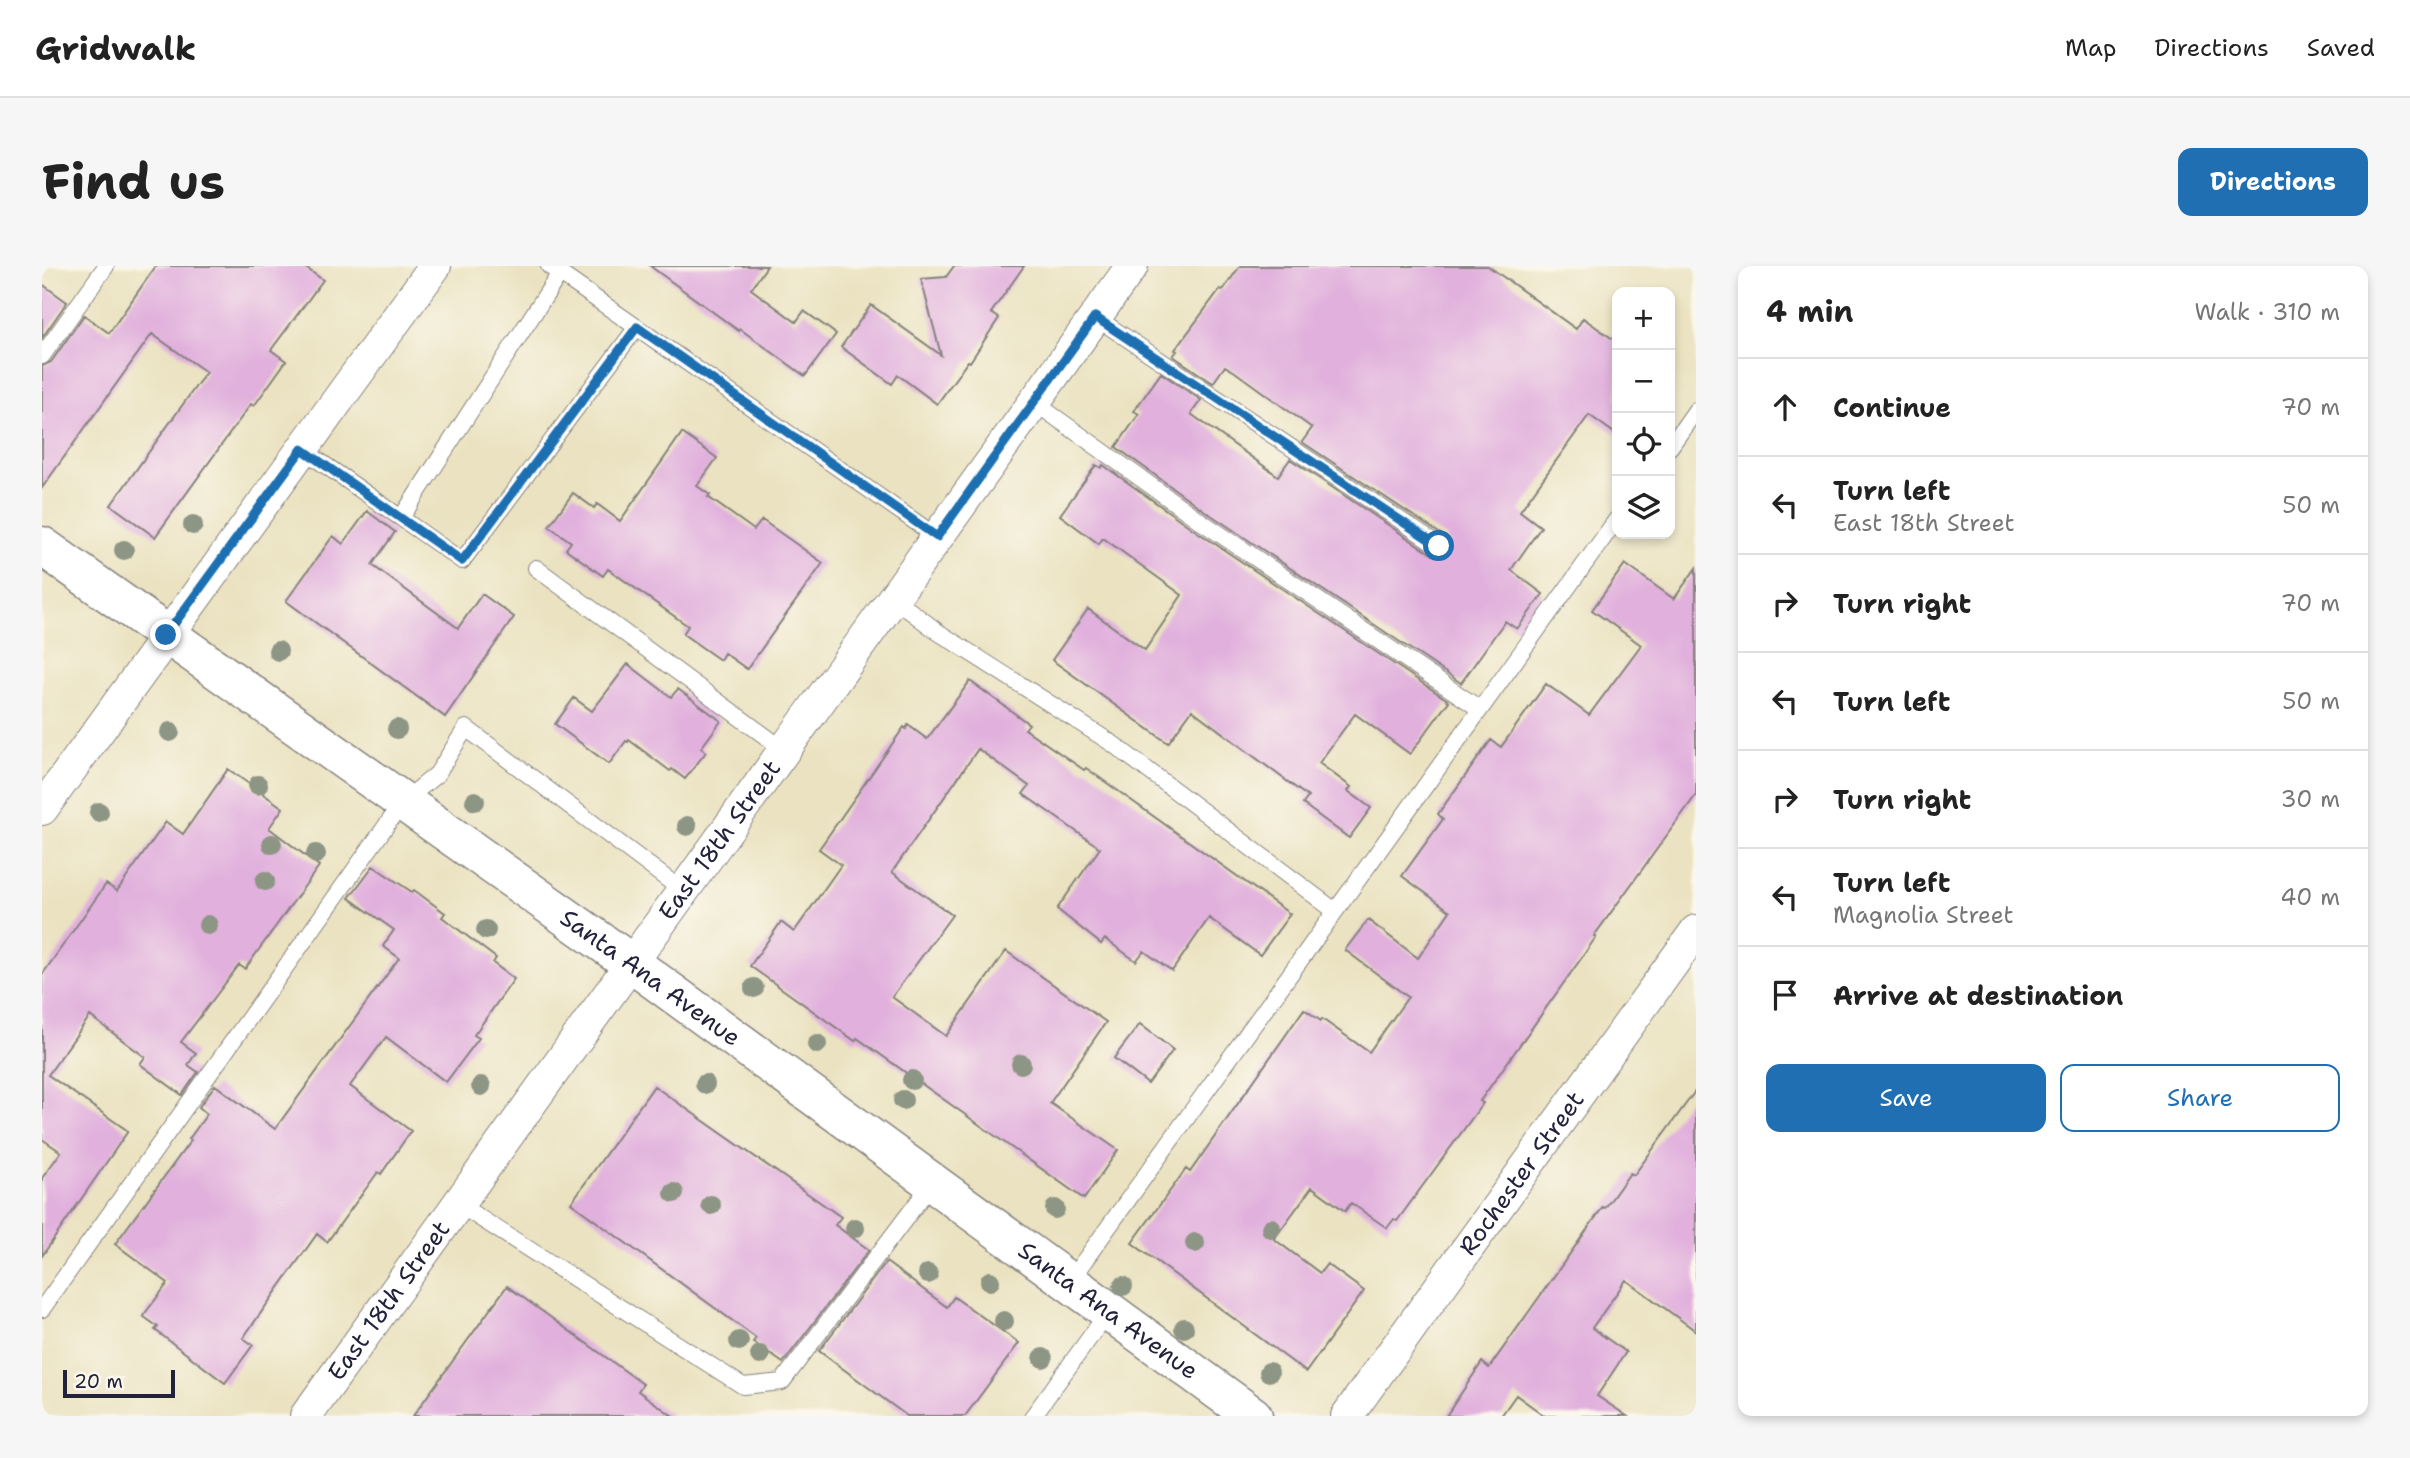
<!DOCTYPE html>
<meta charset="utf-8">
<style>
:root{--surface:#fff;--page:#f6f6f6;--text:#222;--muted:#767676;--line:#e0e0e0;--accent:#1f6fb2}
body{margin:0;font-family:"Shantell Sans",sans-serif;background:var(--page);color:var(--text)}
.controls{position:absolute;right:21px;top:21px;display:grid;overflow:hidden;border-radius:14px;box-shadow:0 4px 10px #0003}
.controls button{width:63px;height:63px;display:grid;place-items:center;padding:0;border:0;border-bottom:2px solid var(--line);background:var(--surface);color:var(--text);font:35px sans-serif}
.scale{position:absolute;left:21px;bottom:18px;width:112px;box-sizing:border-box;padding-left:7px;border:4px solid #22223b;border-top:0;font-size:19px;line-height:24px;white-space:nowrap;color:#22223b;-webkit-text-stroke:5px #fbf7ec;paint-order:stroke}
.stop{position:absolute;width:21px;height:21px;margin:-16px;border:5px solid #1f6fb2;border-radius:50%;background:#fff}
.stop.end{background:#1f6fb2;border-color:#fff;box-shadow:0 2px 7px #0008}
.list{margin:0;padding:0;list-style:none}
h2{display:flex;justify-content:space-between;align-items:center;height:91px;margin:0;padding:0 28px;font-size:30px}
h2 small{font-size:23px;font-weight:400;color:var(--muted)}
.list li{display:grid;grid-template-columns:46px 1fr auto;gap:21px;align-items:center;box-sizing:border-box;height:98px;padding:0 28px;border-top:2px solid var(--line)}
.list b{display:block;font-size:26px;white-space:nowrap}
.list p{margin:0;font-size:23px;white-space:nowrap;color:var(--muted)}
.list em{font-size:23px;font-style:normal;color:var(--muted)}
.actions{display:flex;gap:14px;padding:21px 28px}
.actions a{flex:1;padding:16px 0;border:2px solid var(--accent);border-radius:14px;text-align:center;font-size:24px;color:var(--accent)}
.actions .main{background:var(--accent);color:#fff}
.icon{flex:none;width:38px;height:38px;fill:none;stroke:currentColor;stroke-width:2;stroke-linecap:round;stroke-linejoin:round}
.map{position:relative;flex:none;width:1654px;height:1150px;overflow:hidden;border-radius:14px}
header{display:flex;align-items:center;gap:42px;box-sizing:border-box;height:98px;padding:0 35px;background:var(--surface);border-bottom:2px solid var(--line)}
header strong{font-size:33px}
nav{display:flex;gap:38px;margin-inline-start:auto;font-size:24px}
.intro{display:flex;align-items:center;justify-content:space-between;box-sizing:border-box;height:168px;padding:0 42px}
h1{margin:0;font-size:49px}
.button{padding:18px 32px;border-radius:14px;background:var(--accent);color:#fff;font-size:24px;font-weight:700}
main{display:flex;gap:42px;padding:0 42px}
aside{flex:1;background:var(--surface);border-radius:14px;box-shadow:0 4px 10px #0003}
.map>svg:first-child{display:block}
.building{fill:#e1b0dd}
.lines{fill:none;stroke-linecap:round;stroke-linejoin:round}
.service-casing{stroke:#86827e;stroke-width:18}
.minor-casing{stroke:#86827e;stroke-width:34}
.tertiary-casing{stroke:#86827e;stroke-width:41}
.service{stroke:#fff;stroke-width:16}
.minor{stroke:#fff;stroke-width:32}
.tertiary{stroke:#fff;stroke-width:38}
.tree{fill:#8d9584}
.route{stroke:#1f6fb2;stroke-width:9}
.labels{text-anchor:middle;stroke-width:5;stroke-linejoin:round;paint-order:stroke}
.street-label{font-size:24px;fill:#22223b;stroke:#fbf7ec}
</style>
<header>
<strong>Gridwalk</strong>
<nav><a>Map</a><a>Directions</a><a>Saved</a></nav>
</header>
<div class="intro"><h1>Find us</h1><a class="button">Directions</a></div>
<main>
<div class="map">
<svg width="1654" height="1150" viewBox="0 0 1654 1150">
<rect width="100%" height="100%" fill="#fbf7ec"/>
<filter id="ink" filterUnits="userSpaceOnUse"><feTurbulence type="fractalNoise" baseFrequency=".0143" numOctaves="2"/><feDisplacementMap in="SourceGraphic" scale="14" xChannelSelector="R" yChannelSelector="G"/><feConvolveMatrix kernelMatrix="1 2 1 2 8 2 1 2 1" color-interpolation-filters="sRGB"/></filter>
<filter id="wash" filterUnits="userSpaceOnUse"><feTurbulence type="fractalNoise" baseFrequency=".00686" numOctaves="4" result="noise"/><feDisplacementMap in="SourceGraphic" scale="28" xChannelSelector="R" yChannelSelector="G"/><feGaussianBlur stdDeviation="1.57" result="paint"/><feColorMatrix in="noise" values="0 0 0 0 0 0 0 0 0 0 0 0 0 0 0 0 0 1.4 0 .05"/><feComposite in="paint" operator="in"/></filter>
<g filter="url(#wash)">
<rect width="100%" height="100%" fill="#eae2c0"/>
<g id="blocks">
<!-- building -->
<path class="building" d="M 114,0 L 261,0 L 281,14 L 229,84 L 244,95 L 212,140 L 209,138 L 113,271 L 69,239 L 164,106 L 110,68 L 0,222 L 0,100 L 9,96 L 42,49 L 67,67 Z
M 608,0 L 725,0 L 709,23 L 754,56 L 762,45 L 794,68 L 763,110 L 698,63 L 697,65 Z
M 912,0 L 982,0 L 949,47 L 957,52 L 928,96 L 926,95 L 895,138 L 856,109 L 850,118 L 799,81 L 829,39 L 899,89 L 879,13 L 904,11 Z
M 1198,0 L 1446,0 L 1534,63 L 1541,52 L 1575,76 L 1575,169 L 1547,149 L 1478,245 L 1499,261 L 1469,304 L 1501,328 L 1475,363 L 1463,355 L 1419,417 L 1163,245 L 1074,181 L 1097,148 L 1092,145 L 1119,107 L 1159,134 L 1149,148 L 1236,210 L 1248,193 L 1391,289 L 1397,290 L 1405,286 L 1407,280 L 1403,271 L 1260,176 L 1270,162 L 1193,106 L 1183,100 L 1171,117 L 1131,90 L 1135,85 L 1133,84 L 1178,23 L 1181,24 Z
M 0,18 L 25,36 L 0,72 Z
M 640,167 L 675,192 L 655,220 L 668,229 L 666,231 L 712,264 L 720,254 L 781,297 L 705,403 L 682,387 L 678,394 L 641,368 L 646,360 L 566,303 L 561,310 L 524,283 L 529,276 L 507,260 L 531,227 L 552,242 L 555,238 L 578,255 Z
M 1054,199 L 1059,202 L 1061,199 L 1151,263 L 1407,435 L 1368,488 L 1313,448 L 1277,497 L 1309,521 L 1306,525 L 1329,542 L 1307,572 L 1261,538 L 1266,531 L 1150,444 L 1126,477 L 1010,394 L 1046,343 L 1103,384 L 1140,329 L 1061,272 L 1057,278 L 1018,249 Z
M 325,245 L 353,266 L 330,299 L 416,362 L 440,328 L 472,351 L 403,451 L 244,335 L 291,270 L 301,278 Z
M 1583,298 L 1632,333 L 1654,302 L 1654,529 L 1552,670 L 1554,671 L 1543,687 L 1438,835 L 1441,837 L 1355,955 L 1352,953 L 1345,962 L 1309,937 L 1303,945 L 1270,921 L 1232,973 L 1278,1007 L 1285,998 L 1322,1025 L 1264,1106 L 1090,977 L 1144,903 L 1148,906 L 1262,743 L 1279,755 L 1280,753 L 1327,786 L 1366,731 L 1303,684 L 1326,654 L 1376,692 L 1408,645 L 1360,610 L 1401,553 L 1396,548 L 1449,474 L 1459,481 L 1504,418 L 1547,449 L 1599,379 L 1550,344 Z
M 586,398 L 629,431 L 636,423 L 679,455 L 659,482 L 664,486 L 643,513 L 630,503 L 628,505 L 587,474 L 586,476 L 584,475 L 567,498 L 513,458 L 532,432 L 550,445 Z
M 928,415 L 987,458 L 983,463 L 1042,504 L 1044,502 L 1248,648 L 1218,689 L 1167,652 L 1130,705 L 1102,685 L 1094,695 L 1063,673 L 1059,678 L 1015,643 L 1058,582 L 981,528 L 987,520 L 936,483 L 850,606 L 910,649 L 850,731 L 904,770 L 964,685 L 1064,756 L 1008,837 L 1076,884 L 1042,933 L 815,772 L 813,775 L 708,700 L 739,656 L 752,666 L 799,599 L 777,583 L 862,461 L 864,463 L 866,459 L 885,473 Z
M 186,503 L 241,542 L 227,562 L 277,600 L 203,703 L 197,699 L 139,776 L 154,787 L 146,799 L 156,806 L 140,829 L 98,798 L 103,791 L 48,750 L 6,809 L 86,865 L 0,990 L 0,912 L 19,886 L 0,873 L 0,709 L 64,618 L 75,625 L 124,556 L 141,568 Z
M 331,600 L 370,626 L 372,624 L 403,647 L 400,651 L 454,692 L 451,697 L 472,713 L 432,769 L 437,772 L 404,816 L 344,771 L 308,820 L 369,865 L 339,908 L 336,906 L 285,976 L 275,968 L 201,1072 L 211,1079 L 183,1117 L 113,1064 L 116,1061 L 101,1050 L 126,1017 L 73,978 L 149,874 L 147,873 L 165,848 L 157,841 L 173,819 L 233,863 L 357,692 L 341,680 L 352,664 L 307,632 Z
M 1098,758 L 1131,784 L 1106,818 L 1072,792 Z
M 612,820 L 799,951 L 793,959 L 827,984 L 741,1097 L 711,1076 L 714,1072 L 529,937 Z
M 1654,824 L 1654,1065 L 1584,1014 L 1550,1062 L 1584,1086 L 1555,1130 L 1585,1150 L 1503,1150 L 1474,1129 L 1459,1150 L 1404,1150 L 1440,1096 L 1447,1102 L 1561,941 L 1563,942 L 1588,907 L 1592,909 Z
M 844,996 L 905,1041 L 912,1031 L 977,1077 L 923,1150 L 865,1150 L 777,1085 Z
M 465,1020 L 601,1118 L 596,1125 L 631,1150 L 371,1150 Z"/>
</g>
</g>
<g filter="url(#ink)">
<use href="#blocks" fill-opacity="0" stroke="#86827e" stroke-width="2"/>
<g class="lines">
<!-- service casing -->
<g class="service-casing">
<path id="service" d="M 507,0 L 895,271
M 1053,51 L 1397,280
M 0,90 L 64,0
M 992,136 L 1157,254 L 1438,443
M 1628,181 L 1654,144
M 260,183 L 359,252 L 518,7
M 359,252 L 420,295 L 595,61
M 494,302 L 742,484
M 851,332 L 896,366 L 1071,478 L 1293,645
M 416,938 L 701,1120 L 740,1116 L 891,916
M 1027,1016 L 1575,253
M 0,1043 L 361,536 L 395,508 L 424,462 L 641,625
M 991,1150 L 1067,1045"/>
</g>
<!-- minor casing -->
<g class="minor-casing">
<g id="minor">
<path d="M 0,543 L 393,0"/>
<path id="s1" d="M 264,1150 L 1090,0"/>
<path id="s2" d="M 1305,1150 L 1654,665"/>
</g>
</g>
<!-- tertiary casing -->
<g class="tertiary-casing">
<g id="tertiary">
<path id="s3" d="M 0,280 L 589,697 L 1211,1150"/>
</g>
</g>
<!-- service -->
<use href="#service" class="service"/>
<!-- minor -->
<use href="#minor" class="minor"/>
<!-- tertiary -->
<use href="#tertiary" class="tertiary"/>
</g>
<!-- trees -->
<g class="tree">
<circle cx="151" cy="259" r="10"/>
<circle cx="82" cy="284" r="10"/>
<circle cx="236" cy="385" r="10"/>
<circle cx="355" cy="463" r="10"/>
<circle cx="128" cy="466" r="10"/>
<circle cx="216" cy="519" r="10"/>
<circle cx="433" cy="535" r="10"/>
<circle cx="57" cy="546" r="10"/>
<circle cx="645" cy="560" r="10"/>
<circle cx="230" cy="578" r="10"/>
<circle cx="274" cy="588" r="10"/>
<circle cx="223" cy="615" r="10"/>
<circle cx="166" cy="659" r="10"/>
<circle cx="444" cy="664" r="10"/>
<circle cx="712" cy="722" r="10"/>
<circle cx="775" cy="778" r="10"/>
<circle cx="979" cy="798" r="10"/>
<circle cx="870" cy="814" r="10"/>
<circle cx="663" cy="818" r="10"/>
<circle cx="439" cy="820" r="10"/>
<circle cx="861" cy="834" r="10"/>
<circle cx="632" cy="927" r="10"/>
<circle cx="669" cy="939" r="10"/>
<circle cx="1013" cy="943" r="10"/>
<circle cx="813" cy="962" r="10"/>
<circle cx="1229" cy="962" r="10"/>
<circle cx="1153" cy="977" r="10"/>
<circle cx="886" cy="1008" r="10"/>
<circle cx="948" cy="1015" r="10"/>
<circle cx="1081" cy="1020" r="10"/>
<circle cx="962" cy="1055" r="10"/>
<circle cx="1142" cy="1062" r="10"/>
<circle cx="697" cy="1075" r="10"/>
<circle cx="718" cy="1089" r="10"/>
<circle cx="1001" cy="1092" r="10"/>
<circle cx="1227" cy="1106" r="10"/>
</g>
</g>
<g class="lines" filter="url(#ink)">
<!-- route -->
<path class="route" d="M 124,369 L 260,183 L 420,295 L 595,61 L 895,271 L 1053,51 L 1397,280"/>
</g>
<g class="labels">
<!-- street labels -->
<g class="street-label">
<text dy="8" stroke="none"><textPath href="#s1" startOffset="709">East 18th Street</textPath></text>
<text dy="8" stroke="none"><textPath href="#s3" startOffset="746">Santa Ana Avenue</textPath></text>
<text dy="8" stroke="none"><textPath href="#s2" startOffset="299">Rochester Street</textPath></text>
<text dy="8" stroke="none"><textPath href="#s1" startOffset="142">East 18th Street</textPath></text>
<text dy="8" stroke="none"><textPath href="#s3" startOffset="1312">Santa Ana Avenue</textPath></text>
</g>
</g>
</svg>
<div class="controls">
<button>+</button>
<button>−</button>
<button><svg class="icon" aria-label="locate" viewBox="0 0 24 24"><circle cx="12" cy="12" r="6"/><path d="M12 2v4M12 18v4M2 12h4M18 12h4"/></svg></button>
<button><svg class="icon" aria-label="layers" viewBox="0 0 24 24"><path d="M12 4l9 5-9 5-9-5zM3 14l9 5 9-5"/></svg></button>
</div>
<div class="scale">20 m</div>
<div class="stop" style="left:1397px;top:280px"></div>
<div class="stop end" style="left:124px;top:369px"></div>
</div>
<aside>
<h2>4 min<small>Walk · 310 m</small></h2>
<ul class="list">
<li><svg class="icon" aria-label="ahead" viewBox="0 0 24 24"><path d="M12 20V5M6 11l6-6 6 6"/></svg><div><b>Continue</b></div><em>70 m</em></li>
<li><svg class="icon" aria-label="left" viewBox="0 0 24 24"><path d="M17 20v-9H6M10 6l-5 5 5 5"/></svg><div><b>Turn left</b><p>East 18th Street</p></div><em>50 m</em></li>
<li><svg class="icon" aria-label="right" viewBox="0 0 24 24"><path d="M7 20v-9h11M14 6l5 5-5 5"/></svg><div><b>Turn right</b></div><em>70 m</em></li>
<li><svg class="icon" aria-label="left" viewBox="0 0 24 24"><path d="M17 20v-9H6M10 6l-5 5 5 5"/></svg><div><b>Turn left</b></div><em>50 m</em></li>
<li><svg class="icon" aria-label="right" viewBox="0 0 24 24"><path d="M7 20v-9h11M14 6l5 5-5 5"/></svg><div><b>Turn right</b></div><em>30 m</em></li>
<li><svg class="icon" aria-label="left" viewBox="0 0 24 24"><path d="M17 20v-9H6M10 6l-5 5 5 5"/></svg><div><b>Turn left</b><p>Magnolia Street</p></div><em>40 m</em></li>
<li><svg class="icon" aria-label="arrive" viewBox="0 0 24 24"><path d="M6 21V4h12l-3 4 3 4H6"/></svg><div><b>Arrive at destination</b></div></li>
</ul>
<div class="actions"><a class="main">Save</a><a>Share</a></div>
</aside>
</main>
